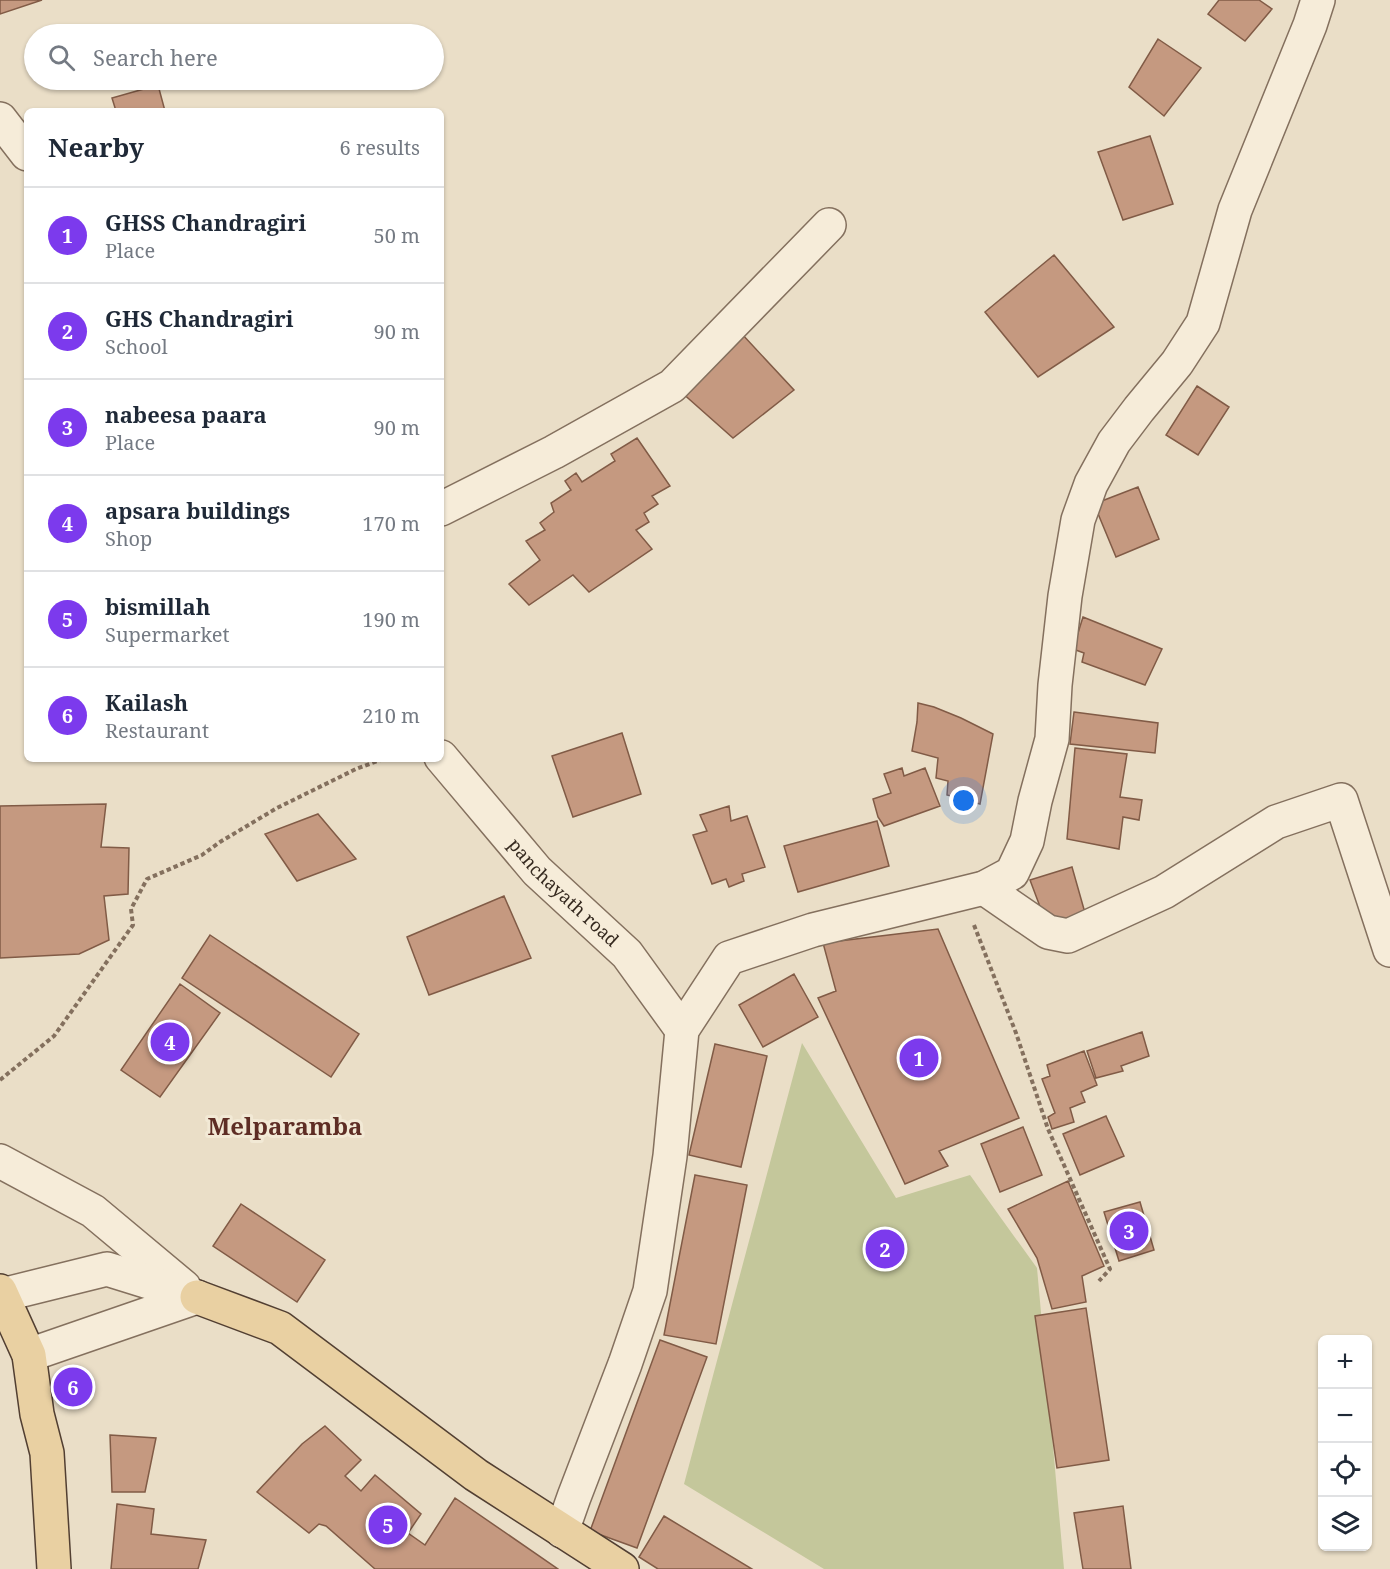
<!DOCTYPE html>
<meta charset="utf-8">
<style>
:root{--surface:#fff;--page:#f2f2f3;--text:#1f2937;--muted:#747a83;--line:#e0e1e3;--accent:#7c3aed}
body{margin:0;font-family:"Noto Serif",serif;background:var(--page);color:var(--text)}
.controls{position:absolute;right:18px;bottom:18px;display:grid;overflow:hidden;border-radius:9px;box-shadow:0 2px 4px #0004}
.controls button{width:54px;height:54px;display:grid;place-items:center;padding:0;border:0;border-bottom:2px solid var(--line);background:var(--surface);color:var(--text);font:30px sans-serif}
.you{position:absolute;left:964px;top:801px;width:21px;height:21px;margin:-15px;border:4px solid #fff;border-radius:50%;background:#1a73e8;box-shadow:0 0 0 9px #1a73e833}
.badge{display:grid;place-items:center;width:39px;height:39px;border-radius:50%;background:var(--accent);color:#fff;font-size:20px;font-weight:700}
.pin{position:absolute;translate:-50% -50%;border:3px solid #fff;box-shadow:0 2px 6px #0006}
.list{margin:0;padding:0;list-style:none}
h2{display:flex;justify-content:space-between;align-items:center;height:78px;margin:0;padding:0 24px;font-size:26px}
h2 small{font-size:20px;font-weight:400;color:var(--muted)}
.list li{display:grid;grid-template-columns:39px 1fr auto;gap:18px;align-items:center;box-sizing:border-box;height:96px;padding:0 24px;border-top:2px solid var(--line)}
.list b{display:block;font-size:22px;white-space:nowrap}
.list p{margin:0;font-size:20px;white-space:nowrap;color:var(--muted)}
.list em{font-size:20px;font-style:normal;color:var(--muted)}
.icon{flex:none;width:33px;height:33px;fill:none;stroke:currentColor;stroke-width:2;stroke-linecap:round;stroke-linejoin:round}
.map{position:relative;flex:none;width:1390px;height:1569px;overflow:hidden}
.search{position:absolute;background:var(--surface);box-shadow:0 2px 4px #0004;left:24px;top:24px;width:420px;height:66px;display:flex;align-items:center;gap:15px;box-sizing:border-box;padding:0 21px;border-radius:33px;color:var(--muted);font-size:22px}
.panel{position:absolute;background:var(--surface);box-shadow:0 2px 4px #0004;left:24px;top:108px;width:420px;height:654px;border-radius:9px}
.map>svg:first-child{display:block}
.green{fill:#c4c79b}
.building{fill:#c59980;stroke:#815b46;stroke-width:1.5}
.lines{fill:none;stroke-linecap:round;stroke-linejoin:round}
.minor-casing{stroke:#84705e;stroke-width:36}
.major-casing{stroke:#523f32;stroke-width:36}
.path{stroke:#84705e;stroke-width:4;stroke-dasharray:4.5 3;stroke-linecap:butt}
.minor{stroke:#f6ecd9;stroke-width:33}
.major{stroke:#e9d0a2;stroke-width:33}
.labels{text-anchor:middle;stroke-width:6;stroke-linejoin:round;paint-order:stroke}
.street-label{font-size:18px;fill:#362a20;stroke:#f2e9d5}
.district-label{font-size:24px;font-weight:bold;fill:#5e2d24;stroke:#f2e9d5}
</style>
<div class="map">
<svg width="1390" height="1569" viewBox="0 0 1390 1569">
<rect width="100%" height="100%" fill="#eadec7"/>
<!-- green -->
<path class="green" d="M 802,1043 L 896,1198 L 970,1175 L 1037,1268 L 1064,1569 L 824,1569 L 684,1484 Z"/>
<!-- building -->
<path class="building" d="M 0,0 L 42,0 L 0,14 Z
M 1219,0 L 1259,0 L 1272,9 L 1245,41 L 1208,14 Z
M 1158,39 L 1201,68 L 1164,116 L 1129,87 Z
M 158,85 L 165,111 L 116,111 L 112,98 Z
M 1150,136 L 1173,204 L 1123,220 L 1098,152 Z
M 1054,255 L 1114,327 L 1038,377 L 985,312 Z
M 741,333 L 794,390 L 733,438 L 680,391 Z
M 1197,386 L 1229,407 L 1198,455 L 1166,435 Z
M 637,438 L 670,486 L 652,496 L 658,504 L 644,513 L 649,522 L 636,530 L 652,549 L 589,592 L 573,575 L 529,605 L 509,584 L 540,560 L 526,541 L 545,530 L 540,523 L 554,512 L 551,503 L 571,490 L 565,481 L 576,473 L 582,482 L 615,461 L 611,454 Z
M 1138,487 L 1159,539 L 1116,557 L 1094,504 Z
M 1083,617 L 1162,649 L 1145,685 L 1082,662 L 1084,653 L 1073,649 Z
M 918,703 L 934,707 L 961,718 L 993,734 L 980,804 L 947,795 L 948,781 L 936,778 L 938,758 L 912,751 L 917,722 Z
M 1074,712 L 1158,723 L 1155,753 L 1070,744 Z
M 622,733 L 641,794 L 573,817 L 552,756 Z
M 1075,748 L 1127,754 L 1120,797 L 1142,800 L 1139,820 L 1123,817 L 1119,849 L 1067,839 Z
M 902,768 L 904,776 L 925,768 L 940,806 L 884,826 L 878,817 L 873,799 L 891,793 L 884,774 Z
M 106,804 L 101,847 L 129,848 L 128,894 L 104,896 L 109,940 L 79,954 L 0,958 L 0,806 Z
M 729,806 L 731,821 L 747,816 L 765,867 L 742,874 L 744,881 L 729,887 L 726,879 L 712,884 L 693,835 L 707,831 L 700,815 Z
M 318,814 L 356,859 L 297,881 L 265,834 Z
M 877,821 L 889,866 L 798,892 L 784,846 Z
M 1072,867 L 1087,920 L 1048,928 L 1030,880 Z
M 504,896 L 531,958 L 429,995 L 407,937 Z
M 938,929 L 1019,1118 L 939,1151 L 948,1166 L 905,1184 L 818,998 L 836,991 L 823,943 Z
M 210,935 L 359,1034 L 331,1077 L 182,978 Z
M 794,974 L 818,1017 L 763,1047 L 739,1005 Z
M 180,984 L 220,1013 L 160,1097 L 121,1070 Z
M 1142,1032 L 1149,1056 L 1121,1066 L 1123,1071 L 1096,1078 L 1087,1051 Z
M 715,1044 L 767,1056 L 741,1167 L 689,1155 Z
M 1084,1051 L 1097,1085 L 1081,1092 L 1085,1102 L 1070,1108 L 1074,1122 L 1052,1129 L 1048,1117 L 1055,1113 L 1042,1079 L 1050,1076 L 1047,1065 Z
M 1106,1116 L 1124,1156 L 1080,1175 L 1063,1134 Z
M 1023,1127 L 1042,1175 L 1000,1192 L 981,1144 Z
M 695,1175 L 747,1185 L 716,1344 L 664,1335 Z
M 1068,1181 L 1104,1266 L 1082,1276 L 1086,1302 L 1052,1309 L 1037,1258 L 1008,1209 Z
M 1140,1202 L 1154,1250 L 1119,1261 L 1104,1212 Z
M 241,1204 L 325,1260 L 297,1302 L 213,1246 Z
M 1086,1308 L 1109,1460 L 1057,1468 L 1035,1316 Z
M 660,1340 L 707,1357 L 637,1548 L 590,1531 Z
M 325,1426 L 361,1460 L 345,1476 L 361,1491 L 375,1475 L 421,1514 L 408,1533 L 425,1545 L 455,1498 L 558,1569 L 375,1569 L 326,1526 L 319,1524 L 309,1533 L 257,1492 L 302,1444 Z
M 110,1435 L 156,1438 L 145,1492 L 112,1492 Z
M 117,1504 L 154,1509 L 151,1534 L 206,1540 L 198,1569 L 111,1569 Z
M 1123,1506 L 1131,1569 L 1083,1569 L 1074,1513 Z
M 664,1516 L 752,1569 L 658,1569 L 639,1557 Z"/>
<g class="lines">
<!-- minor casing -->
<g class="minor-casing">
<g id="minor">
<path d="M 0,119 L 27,154"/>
<path d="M 441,509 L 554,452 L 672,386 L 829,225"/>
<path id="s1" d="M 441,757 L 537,871 L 627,954 L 682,1030"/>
<path d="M 984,888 L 1048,932 L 1068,936 L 1164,892 L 1276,822 L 1341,800 L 1390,950"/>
<path d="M 0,1161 L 93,1211 L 184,1287"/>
<path d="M 2,1295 L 107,1269 L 197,1297 L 29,1355"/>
<path d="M 562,1531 L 574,1497 L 625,1364 L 650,1291 L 670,1156 L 682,1030 L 729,958 L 813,930 L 984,888 L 1012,873 L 1027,841 L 1035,801 L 1052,739 L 1055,685 L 1065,596 L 1078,520 L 1091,484 L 1114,442 L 1139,409 L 1177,363 L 1203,323 L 1235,210 L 1310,25 L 1318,0"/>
</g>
</g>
<!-- major casing -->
<g class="major-casing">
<path id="major" d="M 0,1291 L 29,1355 L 37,1414 L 47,1453 L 54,1569
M 197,1297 L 280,1328 L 476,1475 L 622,1569"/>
</g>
<!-- path -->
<path class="path" d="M 974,925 L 1016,1033 L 1048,1129 L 1110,1269 L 1099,1281
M 0,1080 L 54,1036 L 133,925 L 131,909 L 147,879 L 202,855 L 220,842 L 277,808 L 356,769 L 383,759"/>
<!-- minor -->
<use href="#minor" class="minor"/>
<!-- major -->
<use href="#major" class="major"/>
</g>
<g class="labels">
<!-- street labels -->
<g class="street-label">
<text dy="6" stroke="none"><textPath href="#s1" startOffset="183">panchayath road</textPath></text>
</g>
<!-- district labels -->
<g class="district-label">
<text x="285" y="1135">Melparamba</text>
</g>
</g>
</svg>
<div class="controls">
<button>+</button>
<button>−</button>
<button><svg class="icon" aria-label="locate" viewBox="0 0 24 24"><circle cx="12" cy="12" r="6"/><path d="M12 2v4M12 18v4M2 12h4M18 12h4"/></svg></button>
<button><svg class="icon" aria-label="layers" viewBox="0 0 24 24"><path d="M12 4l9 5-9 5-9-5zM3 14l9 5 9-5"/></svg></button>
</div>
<div class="you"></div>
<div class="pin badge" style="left:919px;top:1058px">1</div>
<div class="pin badge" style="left:885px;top:1249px">2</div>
<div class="pin badge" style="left:1129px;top:1231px">3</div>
<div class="pin badge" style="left:170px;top:1042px">4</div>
<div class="pin badge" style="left:388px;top:1525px">5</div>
<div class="pin badge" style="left:73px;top:1387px">6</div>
<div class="search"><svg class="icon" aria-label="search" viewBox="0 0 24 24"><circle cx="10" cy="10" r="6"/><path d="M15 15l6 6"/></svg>Search here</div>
<section class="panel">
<h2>Nearby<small>6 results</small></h2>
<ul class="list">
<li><span class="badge">1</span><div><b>GHSS Chandragiri</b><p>Place</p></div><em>50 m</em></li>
<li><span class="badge">2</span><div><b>GHS Chandragiri</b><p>School</p></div><em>90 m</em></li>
<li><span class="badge">3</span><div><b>nabeesa paara</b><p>Place</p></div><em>90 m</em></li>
<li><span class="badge">4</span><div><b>apsara buildings</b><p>Shop</p></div><em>170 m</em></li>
<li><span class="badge">5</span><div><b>bismillah</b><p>Supermarket</p></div><em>190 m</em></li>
<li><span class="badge">6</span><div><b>Kailash</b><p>Restaurant</p></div><em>210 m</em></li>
</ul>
</section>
</div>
